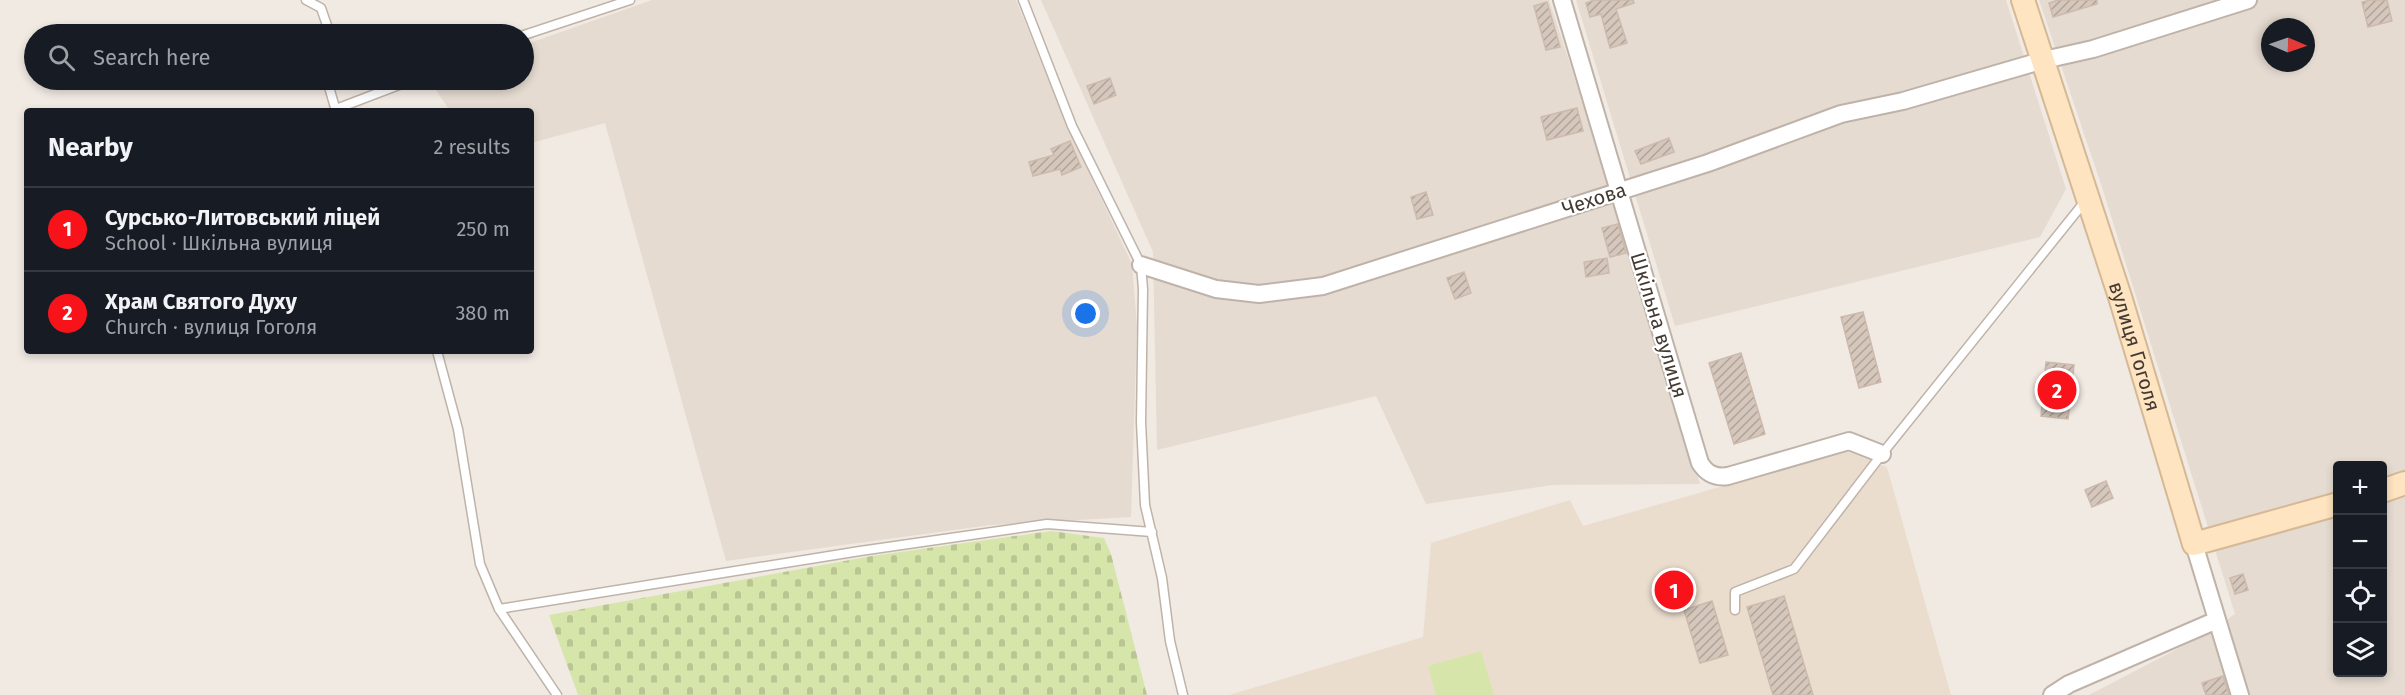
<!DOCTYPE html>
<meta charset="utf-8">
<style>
:root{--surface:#171b24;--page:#242831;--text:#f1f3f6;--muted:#9ea1a6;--line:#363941;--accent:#f8131b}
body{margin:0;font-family:"Fira Sans",sans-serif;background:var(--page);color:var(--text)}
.controls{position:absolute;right:18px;bottom:18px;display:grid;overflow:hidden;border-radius:6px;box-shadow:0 3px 9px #0003}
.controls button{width:54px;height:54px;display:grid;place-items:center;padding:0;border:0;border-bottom:2px solid var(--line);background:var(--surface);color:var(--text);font:30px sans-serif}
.compass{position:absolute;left:2261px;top:18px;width:54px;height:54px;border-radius:50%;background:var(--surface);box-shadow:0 3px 9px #0003;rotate:92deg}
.you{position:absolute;left:1086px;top:314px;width:21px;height:21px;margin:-15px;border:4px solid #fff;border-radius:50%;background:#1a73e8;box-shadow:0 0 0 9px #1a73e833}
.badge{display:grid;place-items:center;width:39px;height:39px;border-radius:50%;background:var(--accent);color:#fff;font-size:20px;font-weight:700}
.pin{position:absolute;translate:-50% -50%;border:3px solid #fff;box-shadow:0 2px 6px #0006}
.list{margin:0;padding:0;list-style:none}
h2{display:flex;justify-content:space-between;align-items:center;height:78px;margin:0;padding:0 24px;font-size:26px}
h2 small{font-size:20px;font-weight:400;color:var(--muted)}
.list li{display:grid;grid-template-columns:39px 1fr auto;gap:18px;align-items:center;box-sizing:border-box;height:84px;padding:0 24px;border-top:2px solid var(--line)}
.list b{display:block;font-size:22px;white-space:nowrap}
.list p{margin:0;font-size:20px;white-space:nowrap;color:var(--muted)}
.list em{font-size:20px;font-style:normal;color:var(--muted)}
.icon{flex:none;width:33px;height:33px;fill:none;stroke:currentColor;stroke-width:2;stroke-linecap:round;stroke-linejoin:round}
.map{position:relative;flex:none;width:2405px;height:695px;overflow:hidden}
.search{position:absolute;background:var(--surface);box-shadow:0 3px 9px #0003;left:24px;top:24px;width:510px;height:66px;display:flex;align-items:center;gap:15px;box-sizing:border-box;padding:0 21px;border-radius:33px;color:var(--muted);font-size:22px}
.panel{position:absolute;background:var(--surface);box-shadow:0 3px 9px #0003;left:24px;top:108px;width:510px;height:246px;border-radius:6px}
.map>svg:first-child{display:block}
.residential{fill:#e5dbd1;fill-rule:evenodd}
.education{fill:#ebddcd}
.cemetery{fill:url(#cemetery-stones)}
.pitch{fill:#d6e6ab}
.building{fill:url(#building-hatch);stroke:#cdbaac;stroke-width:1.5}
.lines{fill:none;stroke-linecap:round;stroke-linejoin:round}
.lane-casing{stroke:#bfb3a9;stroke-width:11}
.street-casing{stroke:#bfb3a9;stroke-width:20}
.secondary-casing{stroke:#d5b895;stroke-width:26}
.lane{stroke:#fff;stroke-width:8}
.street{stroke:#fff;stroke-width:16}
.secondary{stroke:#fee4c0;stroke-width:22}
.labels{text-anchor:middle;stroke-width:4.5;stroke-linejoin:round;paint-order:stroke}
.street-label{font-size:20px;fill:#433a33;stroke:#fff}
</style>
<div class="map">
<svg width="2405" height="695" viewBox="0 0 2405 695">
<defs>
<pattern id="cemetery-stones" width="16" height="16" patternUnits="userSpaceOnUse" patternTransform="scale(1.5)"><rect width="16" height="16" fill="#d6e6ab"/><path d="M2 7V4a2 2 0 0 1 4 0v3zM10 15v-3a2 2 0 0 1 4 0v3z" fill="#b9c694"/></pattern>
<pattern id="building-hatch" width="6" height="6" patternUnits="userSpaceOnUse" patternTransform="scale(1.5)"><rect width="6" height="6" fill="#d6c7bc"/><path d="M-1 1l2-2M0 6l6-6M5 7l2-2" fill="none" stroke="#afa399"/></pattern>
</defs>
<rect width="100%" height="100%" fill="#f1eae3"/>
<!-- residential -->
<path class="residential" d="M 652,0 L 1016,0 L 1068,128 L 1132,264 L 1137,326 L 1131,517 L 991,525 L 726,561 L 605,123 L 531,143 L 531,111 L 450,111 L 432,84 L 441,80 L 524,80 L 524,45 Z
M 1041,0 L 1549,0 L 1600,156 L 1700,484 L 1552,485 L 1426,504 L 1376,396 L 1157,450 L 1153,252 Z
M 1576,0 L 2006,0 L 2066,189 L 2040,237 L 1675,326 Z
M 2039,0 L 2405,0 L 2405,695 L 2089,695 L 2206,634 L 2235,614 L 2102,187 ZM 2270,27 L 2306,27 L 2306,63 L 2270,63 ZM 2338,466 L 2382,466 L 2382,672 L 2338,672 Z"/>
<!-- education -->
<path class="education" d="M 1846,451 L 1887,467 L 1951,695 L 1229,695 L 1423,637 L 1431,543 L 1570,500 L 1583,526 Z"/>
<!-- cemetery -->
<path class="cemetery" d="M 1051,531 L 1104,538 L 1111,554 L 1147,695 L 578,695 L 549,615 L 872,556 Z"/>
<!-- pitch -->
<path class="pitch" d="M 1481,651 L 1494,695 L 1436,695 L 1428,666 Z"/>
<!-- building -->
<path class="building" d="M 1594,0 L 1633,0 L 1634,3 L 1616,9 L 1627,43 L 1610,48 L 1601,14 L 1590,17 L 1586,3 Z
M 2058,0 L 2097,0 L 2097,4 L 2053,17 L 2049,3 Z
M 2371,0 L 2387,0 L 2392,21 L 2368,27 L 2362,2 Z
M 1547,2 L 1560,47 L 1546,50 L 1534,6 Z
M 1110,78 L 1116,95 L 1094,104 L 1087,86 Z
M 1577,108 L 1583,131 L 1547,140 L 1541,117 Z
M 1669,138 L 1674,152 L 1641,164 L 1635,151 Z
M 1070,141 L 1081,167 L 1062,175 L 1060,169 L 1033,176 L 1029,162 L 1054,155 L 1051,149 Z
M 1426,192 L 1433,215 L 1417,219 L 1411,197 Z
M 1618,224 L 1626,253 L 1610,257 L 1602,228 Z
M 1607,258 L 1609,273 L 1586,277 L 1584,262 Z
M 1464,272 L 1471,293 L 1455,299 L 1447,278 Z
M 1863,312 L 1881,382 L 1859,388 L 1841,317 Z
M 1741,353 L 1765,434 L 1734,444 L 1709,363 Z
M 2046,362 L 2074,365 L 2068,419 L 2041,416 Z
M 2106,481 L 2113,498 L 2092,507 L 2085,490 Z
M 2243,574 L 2248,590 L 2235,594 L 2230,578 Z
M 1784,596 L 1813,695 L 1773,695 L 1747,607 Z
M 1712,601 L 1728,655 L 1700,663 L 1684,610 Z
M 2223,676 L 2229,695 L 2206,695 L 2202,683 Z"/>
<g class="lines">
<!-- lane casing -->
<g class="lane-casing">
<path id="lane" d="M 306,0 L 321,8 L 330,34
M 1023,0 L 1072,126 L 1141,265 L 1143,289 L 1141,422 L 1145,505 L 1162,578 L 1170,641 L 1183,695
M 524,35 L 630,0
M 327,80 L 336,111
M 336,109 L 412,80
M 437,351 L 458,429 L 480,564 L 499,609 L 557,695
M 499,609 L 860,551 L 1047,524 L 1152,532
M 1735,610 L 1735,592 L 1794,569 L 1882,454 L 2086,200"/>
</g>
<!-- street casing -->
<g class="street-casing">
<path id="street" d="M 1562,0 L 1700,463 C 1707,474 1715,478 1728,476 L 1849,441 L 1882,454
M 1141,265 L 1216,289 L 1259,294 L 1323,286 L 1708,163 L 1841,114 L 1903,101 L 2044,60 L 2093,49 L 2248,0
M 2194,544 L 2240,695
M 2052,695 L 2069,684 L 2217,620"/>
</g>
<!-- secondary casing -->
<g class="secondary-casing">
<g id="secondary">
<path id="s1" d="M 2023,0 L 2121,300 L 2194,544 L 2338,504"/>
<path d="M 2382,491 L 2405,483"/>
</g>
</g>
<!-- lane -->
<use href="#lane" class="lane"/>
<!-- street -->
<use href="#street" class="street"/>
<!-- secondary -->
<use href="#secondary" class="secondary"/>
</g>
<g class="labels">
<!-- street labels -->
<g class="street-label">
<text transform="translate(1594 199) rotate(-18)" y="7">Чехова</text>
<text transform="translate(1659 325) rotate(73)" y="7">Шкільна вулиця</text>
<text dy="7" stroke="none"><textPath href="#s1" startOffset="364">вулиця Гоголя</textPath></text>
</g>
</g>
</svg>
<div class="controls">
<button>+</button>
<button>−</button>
<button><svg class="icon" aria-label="locate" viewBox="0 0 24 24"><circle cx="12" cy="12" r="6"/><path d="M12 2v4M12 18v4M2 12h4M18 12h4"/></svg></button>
<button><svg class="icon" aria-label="layers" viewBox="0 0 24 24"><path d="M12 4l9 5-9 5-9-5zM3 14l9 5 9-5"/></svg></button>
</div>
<svg class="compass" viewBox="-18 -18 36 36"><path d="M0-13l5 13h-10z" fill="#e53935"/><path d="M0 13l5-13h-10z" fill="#9ea1a6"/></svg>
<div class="you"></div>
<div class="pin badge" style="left:1674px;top:590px">1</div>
<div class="pin badge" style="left:2057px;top:390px">2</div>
<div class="search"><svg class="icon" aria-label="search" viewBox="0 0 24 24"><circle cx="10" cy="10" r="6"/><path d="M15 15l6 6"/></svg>Search here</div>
<section class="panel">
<h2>Nearby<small>2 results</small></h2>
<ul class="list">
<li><span class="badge">1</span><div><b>Сурсько-Литовський ліцей</b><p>School · Шкільна вулиця</p></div><em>250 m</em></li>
<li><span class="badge">2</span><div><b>Храм Святого Духу</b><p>Church · вулиця Гоголя</p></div><em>380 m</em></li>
</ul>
</section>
</div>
